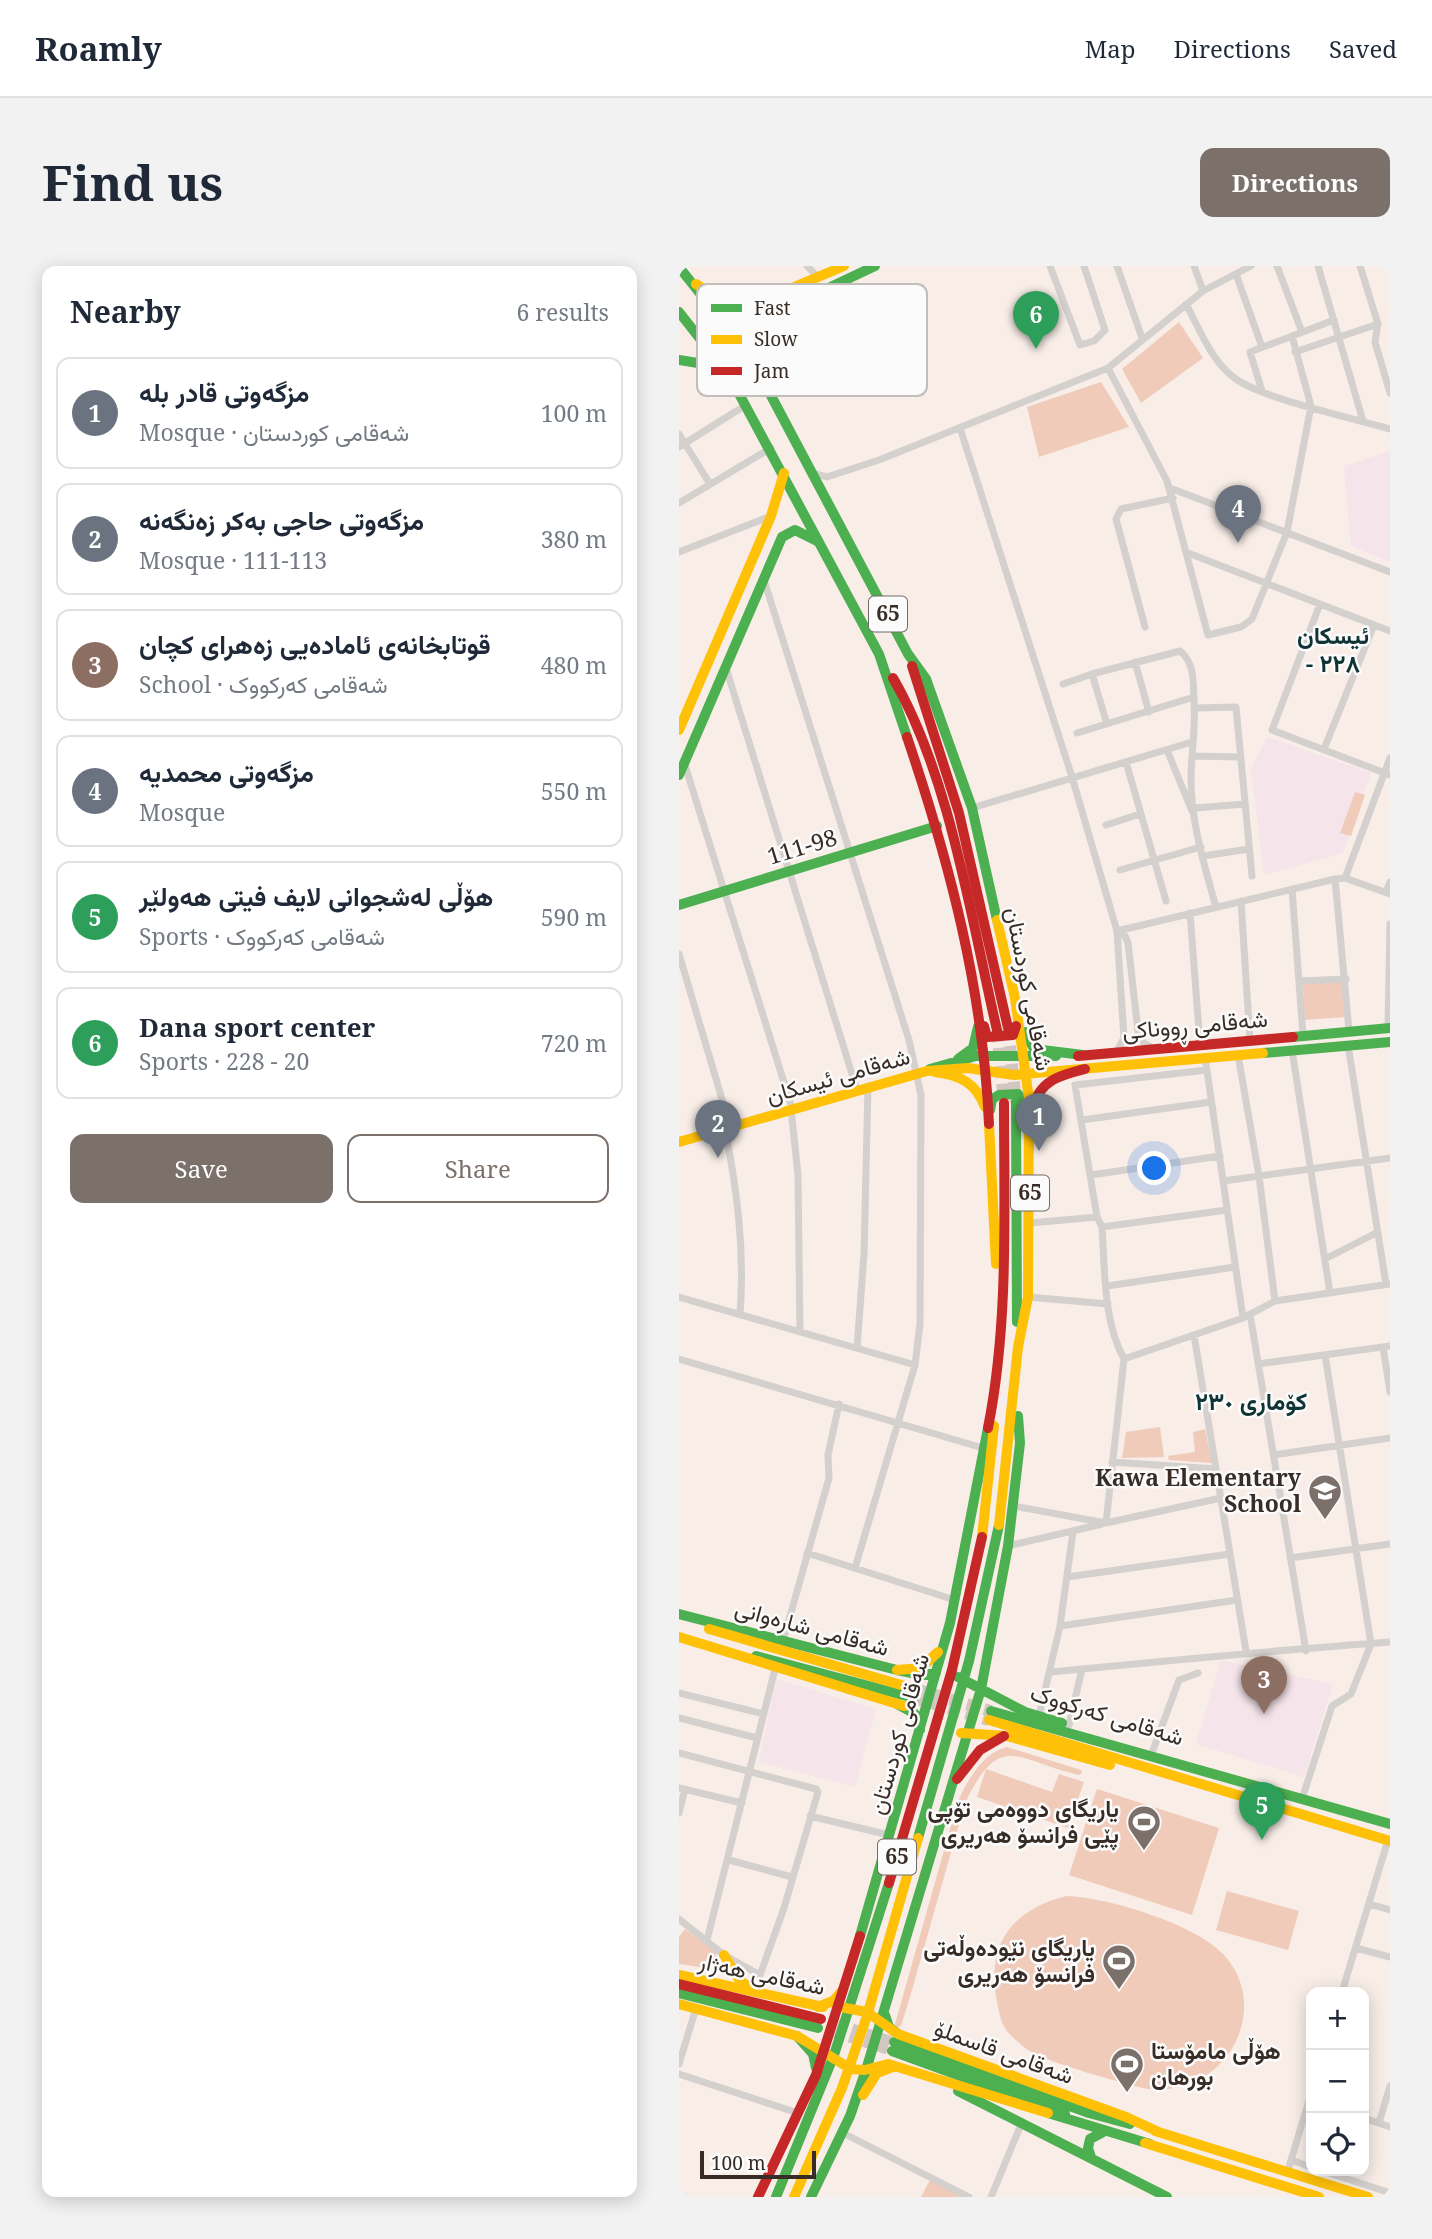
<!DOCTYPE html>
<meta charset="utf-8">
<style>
:root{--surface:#fff;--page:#f2f2f3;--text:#1f2937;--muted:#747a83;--line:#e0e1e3;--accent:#7b706a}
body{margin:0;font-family:"Noto Serif",Vazirmatn,serif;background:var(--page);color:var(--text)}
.controls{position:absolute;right:21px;bottom:21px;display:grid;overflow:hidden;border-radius:14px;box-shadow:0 4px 18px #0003}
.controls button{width:63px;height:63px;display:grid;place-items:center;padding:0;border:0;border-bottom:2px solid var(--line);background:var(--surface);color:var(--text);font:35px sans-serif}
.scale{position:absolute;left:21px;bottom:18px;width:116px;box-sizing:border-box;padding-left:7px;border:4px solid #382c26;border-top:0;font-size:19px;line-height:24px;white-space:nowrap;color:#382c26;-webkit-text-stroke:5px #fbfbfb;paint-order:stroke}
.you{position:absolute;left:476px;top:903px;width:24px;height:24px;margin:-18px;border:5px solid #fff;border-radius:50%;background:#1a73e8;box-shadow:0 0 0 10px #1a73e833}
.badge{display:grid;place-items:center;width:46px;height:46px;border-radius:50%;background:var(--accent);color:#fff;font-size:23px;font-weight:700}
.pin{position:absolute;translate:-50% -58px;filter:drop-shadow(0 2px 4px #0008)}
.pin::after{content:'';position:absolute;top:37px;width:24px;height:21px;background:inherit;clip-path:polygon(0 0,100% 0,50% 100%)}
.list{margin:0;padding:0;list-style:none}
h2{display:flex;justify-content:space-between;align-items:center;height:91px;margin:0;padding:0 28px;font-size:30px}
h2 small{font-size:23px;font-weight:400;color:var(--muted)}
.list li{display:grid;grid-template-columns:46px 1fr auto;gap:21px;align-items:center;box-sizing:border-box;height:112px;margin:0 14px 14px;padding:0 14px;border:2px solid var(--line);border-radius:14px}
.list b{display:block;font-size:26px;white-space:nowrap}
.list p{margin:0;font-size:23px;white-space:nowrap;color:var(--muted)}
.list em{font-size:23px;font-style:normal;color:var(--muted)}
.actions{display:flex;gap:14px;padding:21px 28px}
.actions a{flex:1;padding:16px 0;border:2px solid var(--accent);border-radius:14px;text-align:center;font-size:24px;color:var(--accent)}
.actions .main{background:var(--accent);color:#fff}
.icon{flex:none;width:38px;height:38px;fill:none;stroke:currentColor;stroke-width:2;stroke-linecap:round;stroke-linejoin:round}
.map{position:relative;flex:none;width:711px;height:1931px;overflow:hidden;border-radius:14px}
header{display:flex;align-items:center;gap:42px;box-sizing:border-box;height:98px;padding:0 35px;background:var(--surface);border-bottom:2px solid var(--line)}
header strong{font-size:33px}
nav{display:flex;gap:38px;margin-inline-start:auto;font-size:24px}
.intro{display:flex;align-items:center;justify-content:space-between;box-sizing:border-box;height:168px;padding:0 42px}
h1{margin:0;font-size:49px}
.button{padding:18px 32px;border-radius:14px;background:var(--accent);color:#fff;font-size:24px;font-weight:700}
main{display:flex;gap:42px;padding:0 42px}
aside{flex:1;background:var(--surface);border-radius:14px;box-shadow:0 4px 18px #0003}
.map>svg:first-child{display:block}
.education{fill:#f5e4ea}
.green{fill:#f0cbba}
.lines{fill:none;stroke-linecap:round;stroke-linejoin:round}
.secondary-tunnel{stroke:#d2c6c0;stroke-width:10;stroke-dasharray:10 5;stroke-linecap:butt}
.highway-tunnel{stroke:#d2c6c0;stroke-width:12;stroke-dasharray:12 6;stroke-linecap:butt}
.street{stroke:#d4d0ce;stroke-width:7}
.fast{stroke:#4caf50;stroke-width:10}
.slow{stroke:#ffc107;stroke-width:10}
.jam{stroke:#c62828;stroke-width:10}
.labels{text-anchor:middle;stroke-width:5;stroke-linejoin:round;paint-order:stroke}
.shield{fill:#fbfbfb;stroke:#726a66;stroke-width:2}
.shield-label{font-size:21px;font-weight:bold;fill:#382c26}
.street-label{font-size:23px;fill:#382c26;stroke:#fbfbfb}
.poi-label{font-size:23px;font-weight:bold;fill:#382c26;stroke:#fbfbfb;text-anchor:end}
.neighbourhood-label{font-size:24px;font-weight:bold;fill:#103335;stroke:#fbfbfb}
.key{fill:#fbfbfb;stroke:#c0bdbb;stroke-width:2}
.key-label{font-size:19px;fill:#382c26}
</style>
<header>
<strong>Roamly</strong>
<nav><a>Map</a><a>Directions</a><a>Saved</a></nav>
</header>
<div class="intro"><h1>Find us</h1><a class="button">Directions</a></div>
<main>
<aside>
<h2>Nearby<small>6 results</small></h2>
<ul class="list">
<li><span class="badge" style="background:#6b7280">1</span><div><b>مزگەوتی قادر بلە</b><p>Mosque · شەقامی کوردستان</p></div><em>100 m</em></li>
<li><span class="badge" style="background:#6b7280">2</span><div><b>مزگەوتی حاجی بەکر زەنگەنە</b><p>Mosque · 111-113</p></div><em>380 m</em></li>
<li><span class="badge" style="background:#8d6e63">3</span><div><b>قوتابخانەی ئامادەیی زەهرای کچان</b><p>School · شەقامی کەرکووک</p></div><em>480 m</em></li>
<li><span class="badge" style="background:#6b7280">4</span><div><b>مزگەوتی محمدیە</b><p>Mosque</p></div><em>550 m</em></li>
<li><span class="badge" style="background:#2e9e5b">5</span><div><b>هۆڵی لەشجوانی لایف فیتی هەولێر</b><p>Sports · شەقامی کەرکووک</p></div><em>590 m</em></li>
<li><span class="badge" style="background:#2e9e5b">6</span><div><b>Dana sport center</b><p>Sports · 228 - 20</p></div><em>720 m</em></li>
</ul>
<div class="actions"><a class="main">Save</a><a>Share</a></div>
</aside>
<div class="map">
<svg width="711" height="1931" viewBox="0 0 711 1931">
<rect width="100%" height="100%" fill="#f8ede7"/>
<!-- education -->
<path class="education" d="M 711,185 L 711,296 L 672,280 L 665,200 Z
M 588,471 L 692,507 L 664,587 L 585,609 L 572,502 Z
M 542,1394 L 654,1418 L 625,1511 L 517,1478 Z
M 97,1413 L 197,1443 L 176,1521 L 80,1496 Z"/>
<!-- green -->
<path class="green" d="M 500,56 L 524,92 L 462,137 L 443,103 Z
M 422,116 L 450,161 L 360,191 L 348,141 Z
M 676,526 L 686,529 L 672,570 L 661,567 Z
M 665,715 L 666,751 L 625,754 L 624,716 Z
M 481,1161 L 485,1191 L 443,1192 L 447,1166 Z
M 526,1163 L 533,1197 L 490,1194 L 489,1190 L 516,1186 L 514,1166 Z
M 328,1481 L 402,1504 L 403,1507 L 400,1509 C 337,1495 322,1463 286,1537 L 231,1731 L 222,1760 L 218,1761 L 216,1758 L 279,1535 C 289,1514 303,1487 328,1481 Z
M 307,1503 L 373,1526 L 380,1508 L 405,1516 L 389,1562 L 298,1531 Z
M 418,1523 L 540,1562 L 513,1649 L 390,1609 Z
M 548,1625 L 620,1645 L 609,1684 L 537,1664 Z
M 387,1630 C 428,1631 516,1658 544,1688 C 589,1735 557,1812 495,1822 C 485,1824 474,1824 464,1822 C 442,1817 369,1796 352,1786 C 344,1781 334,1772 328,1765 C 321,1757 319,1740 317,1730 C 308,1675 336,1643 387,1630 Z
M 6,1663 L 37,1686 L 39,1699 L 26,1702 L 0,1698 L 0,1671 Z
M 252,1912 L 287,1931 L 242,1931 Z"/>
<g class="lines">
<!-- secondary-tunnel -->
<path class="secondary-tunnel" d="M 159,1758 L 215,1776
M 156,1767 L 213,1785"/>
<!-- highway-tunnel -->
<path class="highway-tunnel" d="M 329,762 L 337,836
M 318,764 L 325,836
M 236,1423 L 312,1445
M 235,1432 L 310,1454"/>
<!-- street -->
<path class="street" d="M 128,0 L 139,11
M 371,0 L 401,79 L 415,75 L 426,64 L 405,0
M 438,0 L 463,72
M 515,0 L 524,25
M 598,0 L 623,66
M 639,0 L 684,155
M 681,0 L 699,58 L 696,76 L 711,127
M 557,8 L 583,81
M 507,38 C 520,62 531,92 553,110 C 578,132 675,152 711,163
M 616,86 L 699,58
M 429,102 L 488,215 L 529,369 L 562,361 L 573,353 L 608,266 L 632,140 L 613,70
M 583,125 L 571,86 L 655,54
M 281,162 L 393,511 L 438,665 L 445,772 L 438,785
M 0,168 L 31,218
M 0,181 L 67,139
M 134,207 L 148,211 L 200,194 L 429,102 L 524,25 L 572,0
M 491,222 L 711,306
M 0,237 L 92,182
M 0,286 L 92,250
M 509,287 L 711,365
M 85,314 L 230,774 L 242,829 L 241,1058 L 236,1099 L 176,1302
M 641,338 L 593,464 L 711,509
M 466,361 L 437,253 L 442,243 L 494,232
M 456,396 L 470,446
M 47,402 L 178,824
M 384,418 L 413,408
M 516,442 L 557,441 L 573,610
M 428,458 L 413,408 L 501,385 C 516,397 514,416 515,434 C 517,461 512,488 512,515 C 512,556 526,602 537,641
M 398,467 L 515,431
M 645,483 L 695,359
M 488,484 L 513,545
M 514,490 L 562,491
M 5,496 L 113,842
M 447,496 L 487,635
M 293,542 L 513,476
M 516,542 L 566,538
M 427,559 L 461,548
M 524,590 L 570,583
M 441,604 L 522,581
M 666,612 L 711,492
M 656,613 L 670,765
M 613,623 L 624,769
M 707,626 L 711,616
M 562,635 L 571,774
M 511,647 L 521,778
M 438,665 L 656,613 L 666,612 L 711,628
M 438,665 L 446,670 L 449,677 L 459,765 L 465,777 L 474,782
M 0,688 L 51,860
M 621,715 L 667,713
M 709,762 L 711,658
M 669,779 L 707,1018
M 613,784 L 651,1027
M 559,789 L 580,910 L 596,1035
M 526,791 L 564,1052
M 112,843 L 119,909 L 121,1066
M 403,854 L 532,836
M 46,862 C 58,924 66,985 61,1048
M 412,909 L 541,890
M 544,915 L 711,892
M 351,957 L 418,951
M 423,961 L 548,944
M 646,993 L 699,966
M 428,1020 L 556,1001
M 0,1031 L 236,1099
M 349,1031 L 429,1038
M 571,1048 L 627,1385
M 515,1069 L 567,1385
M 704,1081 L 711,1126
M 178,1082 L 185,988 L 189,820
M 0,1093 L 304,1182
M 445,1093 L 564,1052 L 596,1035 L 711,1018
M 579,1098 L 711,1080
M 594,1189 L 711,1172
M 433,1196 L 537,1203
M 334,1240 L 427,1257 L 542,1232
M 427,1257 L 445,1093 C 424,1055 426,1003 423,961 L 418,951 L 396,819 L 528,804
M 329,1280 L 423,1258
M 128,1287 L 276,1334
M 611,1292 L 711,1278
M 388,1311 L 551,1288
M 381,1360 L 558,1334
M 104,1375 L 150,1212 L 149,1189 L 160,1138
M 372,1406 C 485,1395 598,1384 711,1376
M 0,1427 L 85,1448
M 360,1450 L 381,1360 L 394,1266
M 0,1452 L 78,1472
M 390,1459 L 403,1403
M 474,1484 L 500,1414 L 519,1407
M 0,1487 L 137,1523 L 139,1526 L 105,1642 L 81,1709 L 45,1689 L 0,1653
M 0,1522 L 63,1537
M 623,1533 L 653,1440 L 672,1428 L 692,1378 L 646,1089
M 0,1547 L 6,1523
M 131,1550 L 210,1569
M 50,1594 L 113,1611
M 690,1638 L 711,1644
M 28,1674 L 96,1403
M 677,1682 L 711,1691
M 663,1726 L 709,1574
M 0,1798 L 17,1742
M 0,1808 L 119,1847
M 685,1852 L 711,1861
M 700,1857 L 711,1820
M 162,1866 L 290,1931
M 612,1894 L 632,1901
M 609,1904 L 632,1828
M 644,1905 L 711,1927
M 0,1930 L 4,1931
M 312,1931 L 343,1856"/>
<!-- fast -->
<path class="fast" d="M 0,1 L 71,90 L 229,388 L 247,413 L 293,542 L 318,654
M 0,46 L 51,111 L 200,388 L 228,471
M 71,90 L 71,70 L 82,54 L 196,0
M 0,94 L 25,98 L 46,108
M 0,509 L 103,271 L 116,264 L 138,275
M 0,639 L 258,560
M 346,766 L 355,783 L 404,789
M 614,771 L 711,762
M 584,787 L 711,776
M 279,793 L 294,782 L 299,761
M 251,803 L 297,790 L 377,790
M 337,836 L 338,1056
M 311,844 L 313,833 L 320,829 L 339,828 L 346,838
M 0,1348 L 218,1404 L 243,1409 L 257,1407
M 77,1390 L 235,1432
M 279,1411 L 346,1446 L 383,1457
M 218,1438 L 236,1448 L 241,1464
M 312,1445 L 711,1558
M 239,1572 L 290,1395 L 320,1259
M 181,1670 L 271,1357 L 309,1162
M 0,1727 L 139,1762
M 206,1749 L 210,1761 L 219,1768
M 118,1770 L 134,1788 L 137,1802
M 215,1776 L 410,1847 L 451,1858
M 213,1785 L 386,1848
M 279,1825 L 488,1931
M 369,1847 L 471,1878
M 412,1891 L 409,1882 L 411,1873 L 424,1866
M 97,1931 L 155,1789 L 210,1617
M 132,1931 L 171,1850 L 187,1804 L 302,1423 L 329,1280 L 341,1177 L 339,1150"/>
<!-- slow -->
<path class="slow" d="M 17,18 L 50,40 L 66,42 L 165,0
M 0,464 L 92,250 L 105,207
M 318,654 L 336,732 L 350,833 L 349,1031 L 339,1081 L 320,1259
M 256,806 C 281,809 297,817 306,841
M 310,858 L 317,998
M 0,876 L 248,805 L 289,802 L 335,809 L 584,787
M 303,1271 L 315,1160
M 30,1363 L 236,1423
M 0,1371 L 225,1440
M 218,1404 L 242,1402 L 259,1386
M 310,1454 L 711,1575
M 282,1467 L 328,1470 L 431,1499
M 45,1689 L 59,1712 L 70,1722
M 0,1709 L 144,1741
M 0,1738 L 118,1770 L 172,1803 L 186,1804 L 209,1798 L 369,1847
M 139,1741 L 154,1735 L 162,1726
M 166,1742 L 188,1746 L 219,1768 L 447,1851 L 482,1867
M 184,1829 L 198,1807 L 216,1800
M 476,1865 L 689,1931
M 466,1877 L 640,1931
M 115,1931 L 163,1822 L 188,1750 L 239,1572"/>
<!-- jam -->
<path class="jam" d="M 233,400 L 280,547 L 329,762
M 214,412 C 271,510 292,653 318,764
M 228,471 C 271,598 304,724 310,858
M 305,760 L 308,771 L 334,769 L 337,760
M 399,790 L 614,771
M 354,841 C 361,814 382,809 406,803
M 309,1162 C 330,1056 325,945 325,837
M 278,1513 L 301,1484 L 325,1470
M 210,1617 L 273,1404 L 303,1271
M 0,1718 L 142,1753
M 79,1931 L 137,1809 L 181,1670"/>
</g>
<!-- icons -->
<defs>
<g id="school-pin" transform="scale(1.75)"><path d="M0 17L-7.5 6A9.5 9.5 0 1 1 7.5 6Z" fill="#7b706a" stroke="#fbfbfb"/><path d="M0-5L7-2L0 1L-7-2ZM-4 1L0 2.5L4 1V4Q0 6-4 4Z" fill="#fff"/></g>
<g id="stadium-pin" transform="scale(1.75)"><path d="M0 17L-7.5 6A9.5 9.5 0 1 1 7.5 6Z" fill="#7b706a" stroke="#fbfbfb"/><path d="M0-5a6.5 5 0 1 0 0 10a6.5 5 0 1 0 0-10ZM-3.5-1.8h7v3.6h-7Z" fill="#fff"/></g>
</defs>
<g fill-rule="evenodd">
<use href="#school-pin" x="646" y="1225"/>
<use href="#stadium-pin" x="465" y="1556"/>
<use href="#stadium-pin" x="440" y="1695"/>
<use href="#stadium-pin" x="448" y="1798"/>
</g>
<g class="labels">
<!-- shield labels -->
<g class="shield">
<rect x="190" y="330.5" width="38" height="35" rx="5"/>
<rect x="332" y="909.5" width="38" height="35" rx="5"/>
<rect x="199" y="1573.5" width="38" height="35" rx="5"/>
</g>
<g class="shield-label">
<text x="209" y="355">65</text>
<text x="351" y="934">65</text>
<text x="218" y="1598">65</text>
</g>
<!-- street labels -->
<g class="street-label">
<text transform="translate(123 581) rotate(-17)" y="8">111-98</text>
<text transform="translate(350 723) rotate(79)" y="8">شەقامی کوردستان</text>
<text transform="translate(516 759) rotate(-5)" y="8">شەقامی ڕووناکی</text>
<text transform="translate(159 810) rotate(-16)" y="8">شەقامی ئیسکان</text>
<text transform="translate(133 1362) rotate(15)" y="8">شەقامی شارەوانی</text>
<text transform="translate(428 1449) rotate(17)" y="8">شەقامی کەرکووک</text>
<text transform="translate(220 1468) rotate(-74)" y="8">شەقامی کوردستان</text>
<text transform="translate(83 1708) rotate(12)" y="8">شەقامی هەژار</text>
<text transform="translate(325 1786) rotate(20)" y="8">شەقامی قاسملۆ</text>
</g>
<!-- poi labels -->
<g class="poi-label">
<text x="622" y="1220">Kawa Elementary<tspan x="622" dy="26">School</tspan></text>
<text x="440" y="1551">یاریگای دووەمی تۆپی<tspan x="440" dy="26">پێی فرانسۆ هەریری</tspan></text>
<text x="416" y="1690">یاریگای نێودەوڵەتی<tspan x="416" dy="26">فرانسۆ هەریری</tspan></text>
<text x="472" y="1793" text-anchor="start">هۆڵی مامۆستا<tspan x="472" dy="26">بورهان</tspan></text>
</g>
<!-- neighbourhood labels -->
<g class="neighbourhood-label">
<text x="654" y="378">ئیسکان<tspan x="654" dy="28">- ٢٢٨</tspan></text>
<text x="572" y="1144">کۆماری ٢٣٠</text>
</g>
</g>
<!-- legend -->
<rect x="18" y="18" width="230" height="112" rx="10" class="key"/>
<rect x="32" y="38" width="31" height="8" fill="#4caf50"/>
<rect x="32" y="69" width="31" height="9" fill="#ffc107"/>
<rect x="32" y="101" width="31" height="8" fill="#c62828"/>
<g class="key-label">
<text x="75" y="49">Fast</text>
<text x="75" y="80">Slow</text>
<text x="75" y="112">Jam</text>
</g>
</svg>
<div class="controls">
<button>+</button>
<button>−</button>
<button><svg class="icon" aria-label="locate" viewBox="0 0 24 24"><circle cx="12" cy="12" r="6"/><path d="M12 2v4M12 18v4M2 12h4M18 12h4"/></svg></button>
</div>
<div class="scale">100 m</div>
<div class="you"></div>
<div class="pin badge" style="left:360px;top:885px;background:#6b7280">1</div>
<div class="pin badge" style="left:39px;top:892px;background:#6b7280">2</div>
<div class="pin badge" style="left:585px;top:1448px;background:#8d6e63">3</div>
<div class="pin badge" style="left:559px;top:277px;background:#6b7280">4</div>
<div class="pin badge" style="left:583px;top:1574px;background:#2e9e5b">5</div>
<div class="pin badge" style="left:357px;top:83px;background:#2e9e5b">6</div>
</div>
</main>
